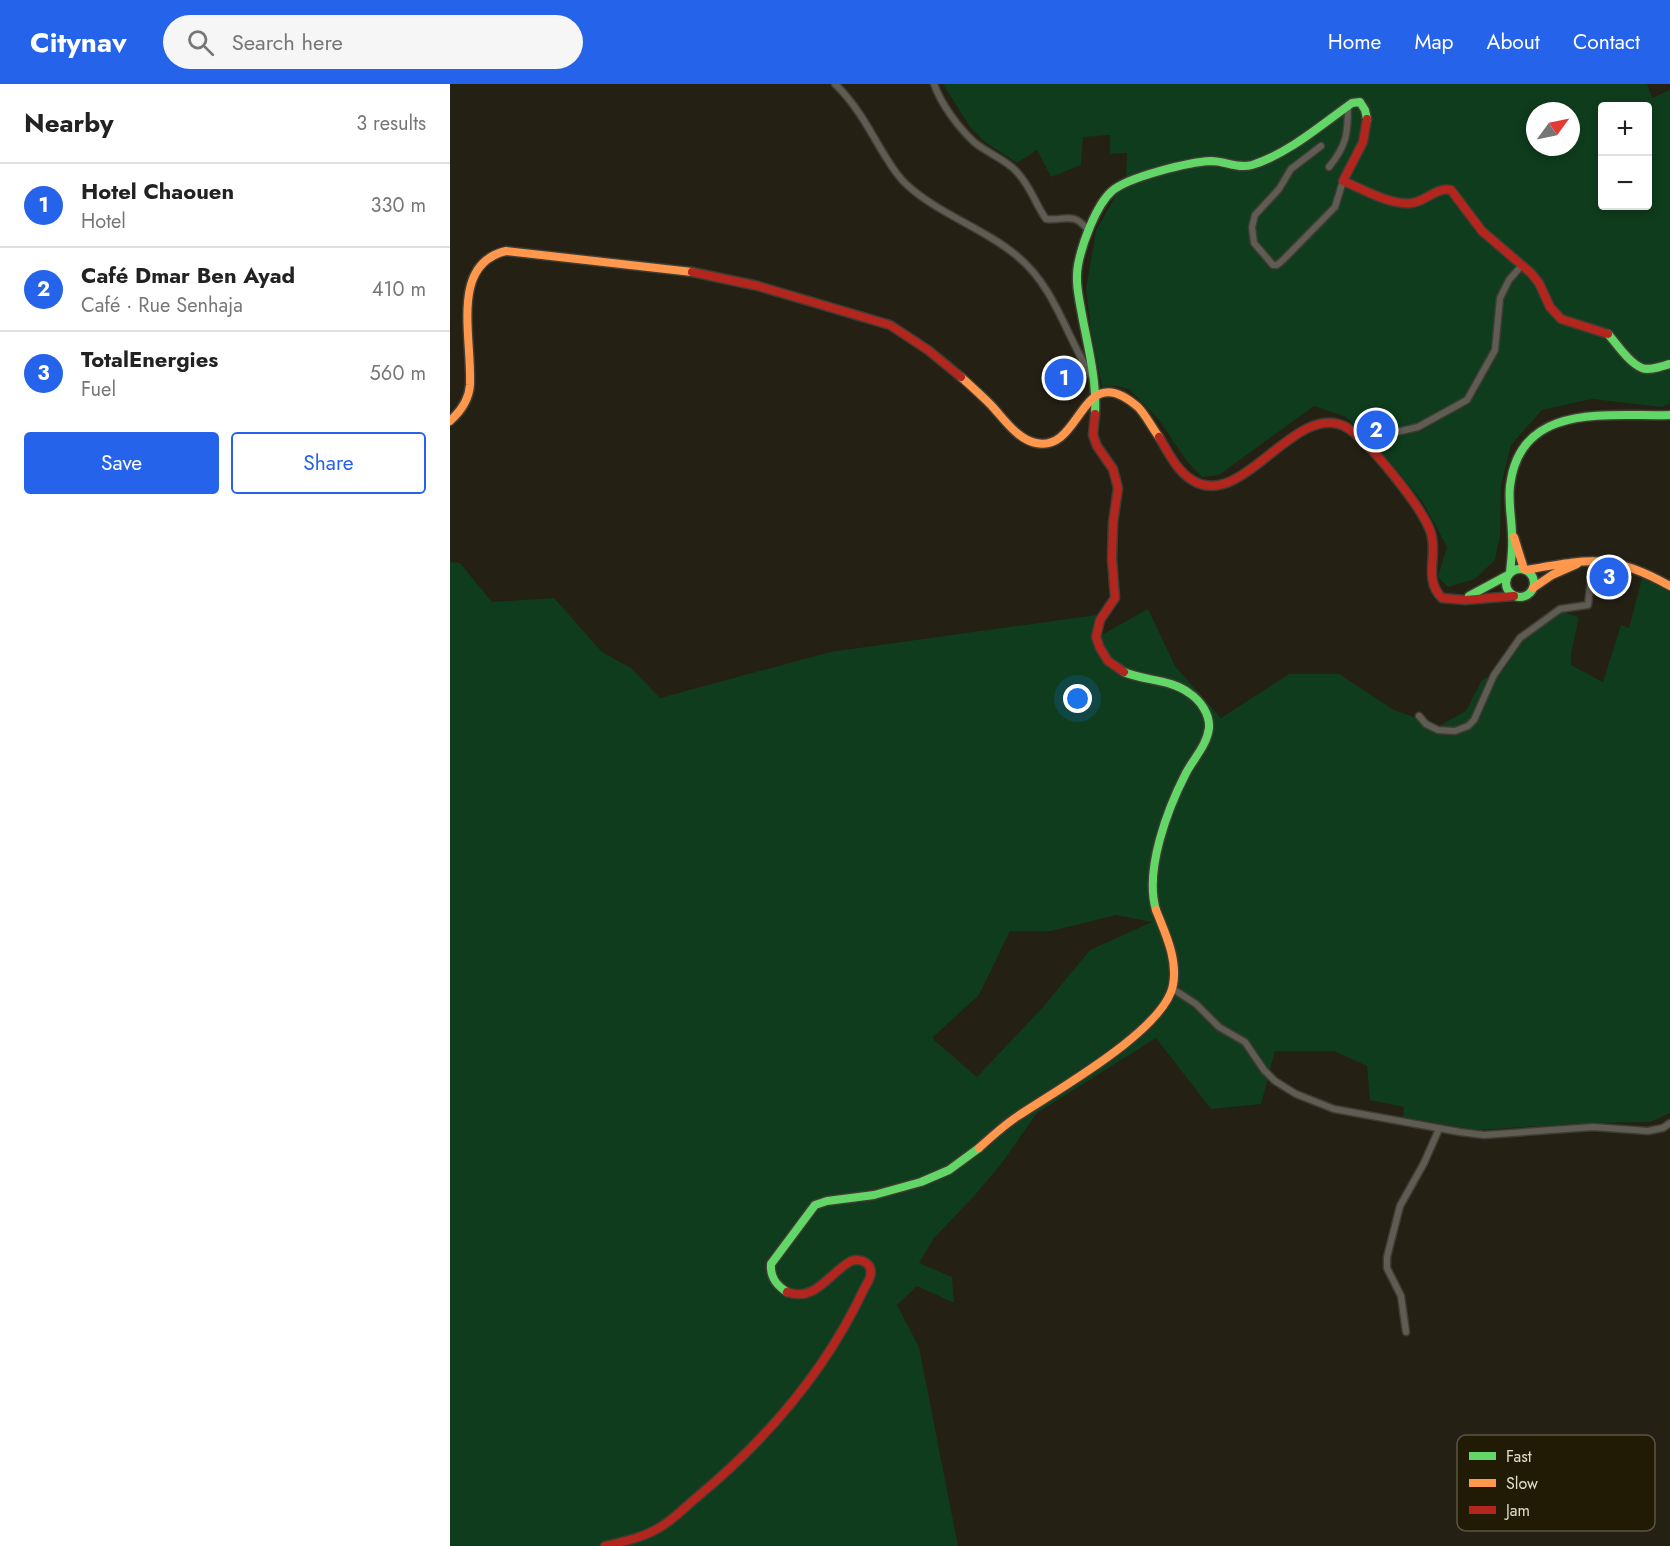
<!DOCTYPE html>
<meta charset="utf-8">
<style>
:root{--surface:#fff;--page:#f6f6f6;--text:#222;--muted:#767676;--line:#e0e0e0;--accent:#2563eb}
body{margin:0;font-family:Jost,sans-serif;background:var(--page);color:var(--text)}
.controls{position:absolute;right:18px;top:18px;display:grid;overflow:hidden;border-radius:6px;box-shadow:0 3px 9px #0003}
.controls button{width:54px;height:54px;display:grid;place-items:center;padding:0;border:0;border-bottom:2px solid var(--line);background:var(--surface);color:var(--text);font:30px sans-serif}
.compass{position:absolute;left:1076px;top:18px;width:54px;height:54px;border-radius:50%;background:var(--surface);box-shadow:0 3px 9px #0003;rotate:57deg}
.you{position:absolute;left:628px;top:615px;width:21px;height:21px;margin:-15px;border:4px solid #fff;border-radius:50%;background:#1a73e8;box-shadow:0 0 0 9px #1a73e833}
.badge{display:grid;place-items:center;width:39px;height:39px;border-radius:50%;background:var(--accent);color:#fff;font-size:20px;font-weight:700}
.pin{position:absolute;translate:-50% -50%;border:3px solid #fff;box-shadow:0 2px 6px #0006}
.list{margin:0;padding:0;list-style:none}
h2{display:flex;justify-content:space-between;align-items:center;height:78px;margin:0;padding:0 24px;font-size:26px}
h2 small{font-size:20px;font-weight:400;color:var(--muted)}
.list li{display:grid;grid-template-columns:39px 1fr auto;gap:18px;align-items:center;box-sizing:border-box;height:84px;padding:0 24px;border-top:2px solid var(--line)}
.list b{display:block;font-size:22px;white-space:nowrap}
.list p{margin:0;font-size:20px;white-space:nowrap;color:var(--muted)}
.list em{font-size:20px;font-style:normal;color:var(--muted)}
.actions{display:flex;gap:12px;padding:18px 24px}
.actions a{flex:1;padding:14px 0;border:2px solid var(--accent);border-radius:6px;text-align:center;font-size:21px;color:var(--accent)}
.actions .main{background:var(--accent);color:#fff}
.icon{flex:none;width:33px;height:33px;fill:none;stroke:currentColor;stroke-width:2;stroke-linecap:round;stroke-linejoin:round}
.map{position:relative;flex:none;width:1220px;height:1462px;overflow:hidden}
header{display:flex;align-items:center;gap:36px;box-sizing:border-box;height:84px;padding:0 30px;background:var(--accent);color:#fff}
header strong{font-size:28px}
nav{display:flex;gap:33px;margin-inline-start:auto;font-size:21px}
.search{width:420px;height:54px;background:var(--page);display:flex;align-items:center;gap:15px;box-sizing:border-box;padding:0 21px;border-radius:33px;color:var(--muted);font-size:22px}
main{display:flex}
aside{flex:1;background:var(--surface)}
.map>svg:first-child{display:block}
.green{fill:#0e3c1c;fill-rule:evenodd}
.lines{fill:none;stroke-linecap:round;stroke-linejoin:round}
.street-casing{stroke:#3f3c33;stroke-width:9}
.fast-casing{stroke:#3f3c33;stroke-width:11}
.slow-casing{stroke:#3f3c33;stroke-width:11}
.jam-casing{stroke:#3f3c33;stroke-width:11}
.street{stroke:#5f5c53;stroke-width:6}
.fast{stroke:#63d668;stroke-width:8}
.slow{stroke:#ff974d;stroke-width:8}
.jam{stroke:#b3261e;stroke-width:8}
.key{fill:#211a04;stroke:#5b5441;stroke-width:1.5}
.key-label{font-size:16px;fill:#e1ddcf}
</style>
<header>
<strong>Citynav</strong>
<div class="search"><svg class="icon" aria-label="search" viewBox="0 0 24 24"><circle cx="10" cy="10" r="6"/><path d="M15 15l6 6"/></svg>Search here</div>
<nav><a>Home</a><a>Map</a><a>About</a><a>Contact</a></nav>
</header>
<main>
<aside>
<h2>Nearby<small>3 results</small></h2>
<ul class="list">
<li><span class="badge">1</span><div><b>Hotel Chaouen</b><p>Hotel</p></div><em>330 m</em></li>
<li><span class="badge">2</span><div><b>Café Dmar Ben Ayad</b><p>Café · Rue Senhaja</p></div><em>410 m</em></li>
<li><span class="badge">3</span><div><b>TotalEnergies</b><p>Fuel</p></div><em>560 m</em></li>
</ul>
<div class="actions"><a class="main">Save</a><a>Share</a></div>
</aside>
<div class="map">
<svg width="1220" height="1462" viewBox="0 0 1220 1462">
<rect width="100%" height="100%" fill="#242014"/>
<!-- green -->
<path class="green" d="M 493,0 L 1197,0 L 1202,14 L 1220,6 L 1220,319 L 1212,323 L 1142,315 L 1092,326 L 1061,361 L 1051,402 L 1050,452 L 1045,476 L 1025,495 L 998,503 L 988,493 L 997,463 L 974,420 L 943,381 L 896,333 L 864,322 L 769,391 L 752,393 L 736,376 L 709,336 L 679,305 L 667,302 L 652,303 L 641,247 L 636,205 L 646,146 L 676,94 L 677,69 L 660,70 L 660,51 L 633,53 L 631,81 L 601,93 L 587,66 L 567,79 L 535,58 L 520,43 ZM 1152,22 L 1198,22 L 1198,122 L 1152,122 ZM 1085,27 L 1121,27 L 1121,63 L 1085,63 Z
M 0,478 L 10,479 L 42,518 L 104,514 L 152,568 L 181,584 L 210,614 L 380,568 L 646,531 L 644,555 L 698,525 L 725,582 L 771,634 L 839,590 L 889,590 L 944,626 L 989,642 L 1016,627 L 1032,596 L 1054,585 L 1071,554 L 1113,528 L 1129,533 L 1121,570 L 1121,581 L 1153,598 L 1171,541 L 1179,544 L 1193,491 L 1220,507 L 1220,1029 L 1200,1038 L 1138,1039 L 1027,1046 L 953,1033 L 954,1023 L 920,1016 L 917,982 L 884,967 L 825,967 L 811,1020 L 761,1025 L 706,954 L 587,1029 L 552,1079 L 525,1111 L 484,1154 L 469,1179 L 502,1193 L 504,1219 L 467,1202 L 447,1221 L 469,1263 L 508,1462 L 0,1462 ZM 666,831 L 702,838 L 640,866 L 593,923 L 527,993 L 484,956 L 483,953 L 529,911 L 560,847 L 601,847 Z"/>
<g class="lines">
<!-- street casing -->
<g class="street-casing">
<path id="street" d="M 385,0 C 405,19 418,43 432,67 C 439,78 446,91 456,100 C 488,130 534,144 567,172 C 605,203 616,252 641,291
M 484,0 C 491,20 508,43 524,58 C 537,69 555,75 566,87 C 582,104 584,118 596,135 C 616,137 623,127 638,146
M 871,62 L 841,85 L 829,105 L 805,131 L 802,143 L 804,159 L 823,181 L 827,181 L 833,176 L 885,123 L 893,97
M 879,83 C 897,61 898,49 898,21
M 918,362 L 938,350 L 968,343 L 1017,316 L 1045,266 L 1050,214 L 1059,196 L 1072,181
M 969,632 L 976,640 L 988,646 L 1005,647 L 1018,642 L 1024,636 L 1044,591 L 1070,554 L 1110,525 L 1138,521 L 1143,476
M 723,905 L 746,920 L 769,943 L 795,958 L 814,986 L 825,997 L 846,1010 L 884,1025 L 1010,1048 L 1034,1051 L 1143,1043 L 1198,1047 L 1213,1044 L 1220,1039
M 956,1248 L 951,1212 L 937,1184 L 937,1173 L 950,1122 L 974,1079 L 989,1045"/>
</g>
<!-- fast casing -->
<g class="fast-casing">
<path id="fast" d="M 1158,250 C 1167,260 1179,279 1192,284 C 1200,287 1212,282 1220,280
M 645,330 C 647,297 638,263 632,231 C 629,214 625,198 628,181 C 632,160 646,121 662,107 C 678,93 739,78 761,77 C 775,77 788,85 802,81 C 838,70 871,41 902,19 L 910,18 L 915,26 L 917,35
M1056 499a14 14 0 1 1 28 0a14 14 0 1 1-28 0Z
M 1060,489 C 1061,477 1063,465 1062,452 C 1062,435 1058,419 1060,402 C 1070,317 1158,333 1220,331
M 1019,512 L 1058,491
M 674,588 C 694,597 721,595 739,609 C 750,616 760,630 759,644 C 757,661 744,674 736,689 C 718,724 694,786 706,826
M 337,1208 C 326,1201 320,1193 321,1180 L 365,1121 L 377,1117 L 424,1111 L 471,1098 L 499,1086 L 529,1064"/>
</g>
<!-- slow casing -->
<g class="slow-casing">
<path id="slow" d="M 511,293 C 521,302 532,312 541,321 C 554,335 567,355 586,359 C 633,369 630,272 688,323 C 696,331 702,344 709,353
M 0,337 C 10,328 19,315 20,301 C 22,252 0,180 56,167 L 242,188
M 1064,453 L 1074,485
M 1076,486 C 1139,475 1162,469 1220,502
M 1083,504 L 1102,491 L 1127,480
M 529,1064 C 541,1053 554,1041 568,1032 C 605,1007 715,946 723,901 C 728,875 715,849 706,826"/>
</g>
<!-- jam casing -->
<g class="jam-casing">
<path id="jam" d="M 917,35 L 913,58 L 893,97 C 913,105 939,121 961,119 C 976,118 985,103 1001,106 L 1032,147 L 1081,189 L 1089,199 L 1100,223 L 1111,235 L 1158,250
M 242,188 L 308,202 L 440,241 L 478,266 L 511,293
M 645,330 L 643,351 L 647,362 L 663,385 L 668,404 L 663,439 L 662,475 L 665,514 L 650,536 L 646,553 L 650,564 L 658,577 L 674,588
M 709,353 C 718,368 727,387 742,396 C 793,428 844,316 896,343 C 918,356 973,424 981,449 C 988,472 973,495 992,514 L 1015,516 L 1064,512
M 155,1462 C 172,1458 191,1454 207,1445 C 222,1437 234,1424 246,1414 C 315,1357 376,1286 414,1205 C 416,1201 419,1197 420,1193 C 424,1179 411,1174 401,1177 C 379,1189 365,1219 337,1208"/>
</g>
<!-- street -->
<use href="#street" class="street"/>
<!-- fast -->
<use href="#fast" class="fast"/>
<!-- slow -->
<use href="#slow" class="slow"/>
<!-- jam -->
<use href="#jam" class="jam"/>
</g>
<!-- legend -->
<rect x="1007" y="1351" width="198" height="96" rx="9" class="key"/>
<rect x="1019" y="1368" width="27" height="8" fill="#63d668"/>
<rect x="1019" y="1395" width="27" height="8" fill="#ff974d"/>
<rect x="1019" y="1422" width="27" height="8" fill="#b3261e"/>
<g class="key-label">
<text x="1056" y="1378">Fast</text>
<text x="1056" y="1405">Slow</text>
<text x="1056" y="1432">Jam</text>
</g>
</svg>
<div class="controls">
<button>+</button>
<button>−</button>
</div>
<svg class="compass" viewBox="-18 -18 36 36"><path d="M0-13l5 13h-10z" fill="#e53935"/><path d="M0 13l5-13h-10z" fill="#767676"/></svg>
<div class="you"></div>
<div class="pin badge" style="left:614px;top:294px">1</div>
<div class="pin badge" style="left:926px;top:346px">2</div>
<div class="pin badge" style="left:1159px;top:493px">3</div>
</div>
</main>
